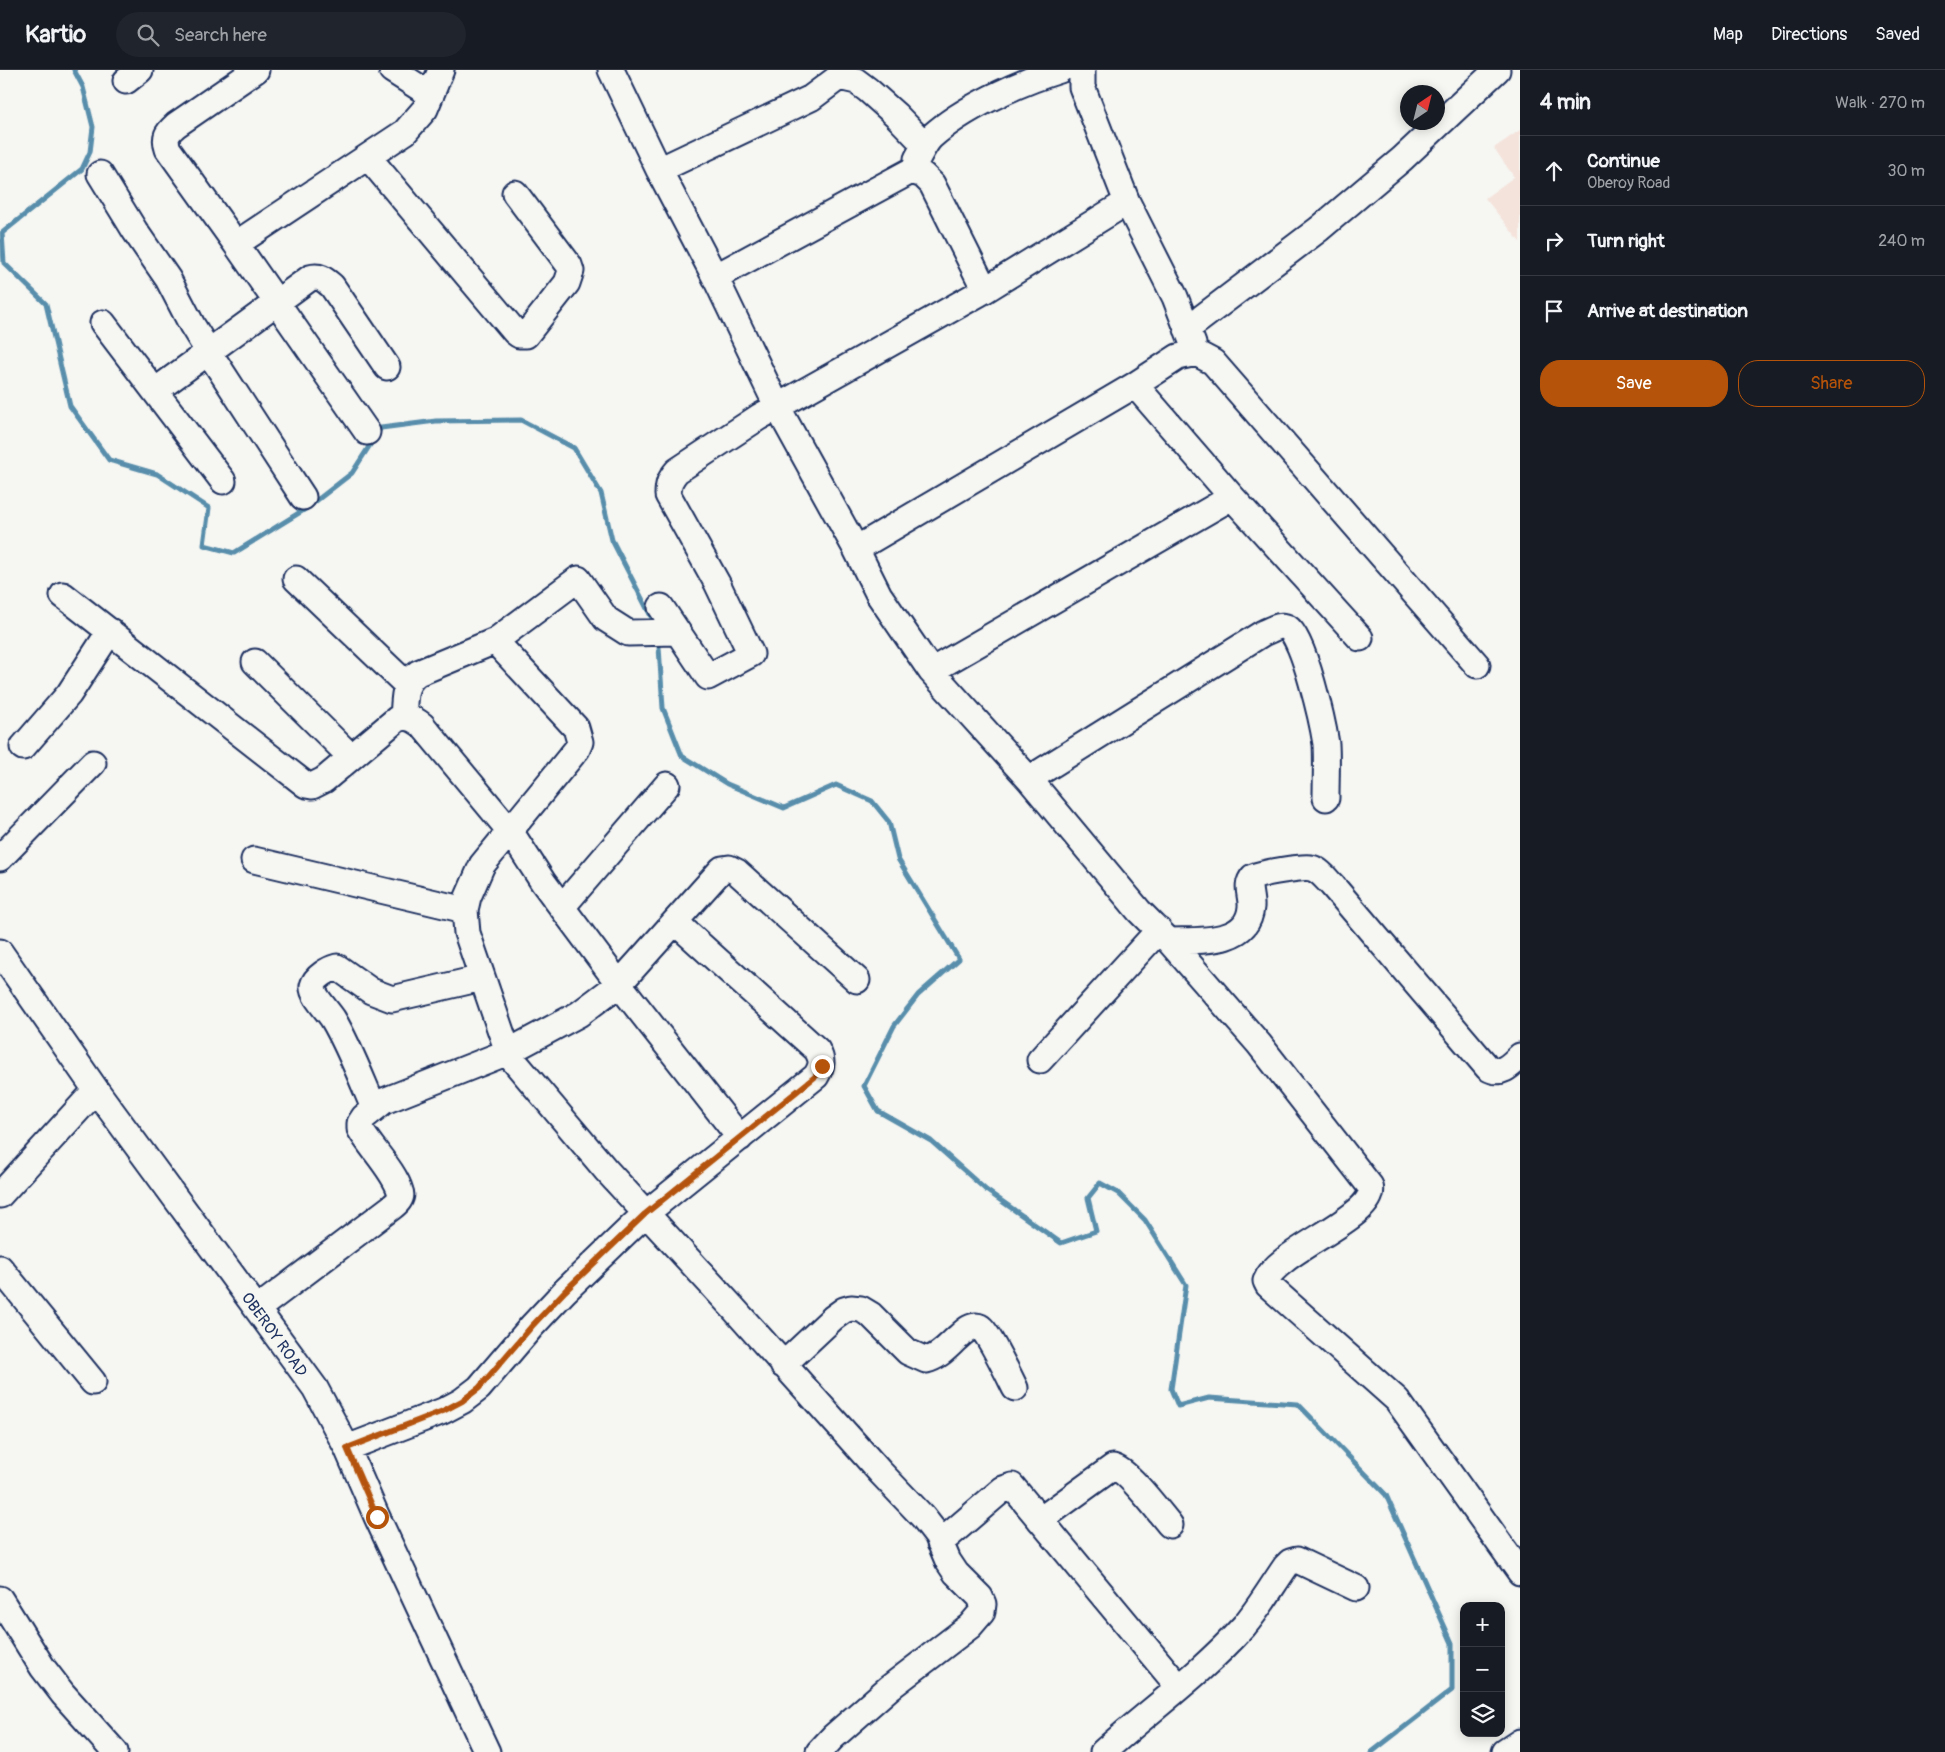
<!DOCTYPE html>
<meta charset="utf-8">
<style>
:root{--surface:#171b24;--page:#20242c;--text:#f1f3f6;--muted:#9ea1a6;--line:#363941;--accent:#b45309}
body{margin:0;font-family:Pangolin,sans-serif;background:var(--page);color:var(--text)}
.controls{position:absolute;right:15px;bottom:15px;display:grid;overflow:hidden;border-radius:10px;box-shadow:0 2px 12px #0003}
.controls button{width:45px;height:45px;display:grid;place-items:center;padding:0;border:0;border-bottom:1px solid var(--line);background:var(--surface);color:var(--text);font:25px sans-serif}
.compass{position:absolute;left:1400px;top:15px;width:45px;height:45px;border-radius:50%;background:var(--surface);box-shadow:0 2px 12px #0003;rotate:35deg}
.stop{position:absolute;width:15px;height:15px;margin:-11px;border:4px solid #b45309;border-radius:50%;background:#fff}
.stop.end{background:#b45309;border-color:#fff;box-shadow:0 1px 5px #0008}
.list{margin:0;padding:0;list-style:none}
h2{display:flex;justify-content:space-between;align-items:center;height:65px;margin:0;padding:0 20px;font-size:21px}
h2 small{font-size:16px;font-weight:400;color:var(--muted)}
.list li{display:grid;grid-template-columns:32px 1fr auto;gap:15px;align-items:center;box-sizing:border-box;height:70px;padding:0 20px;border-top:1px solid var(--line)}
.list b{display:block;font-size:19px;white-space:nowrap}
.list p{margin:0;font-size:16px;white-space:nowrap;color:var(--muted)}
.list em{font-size:16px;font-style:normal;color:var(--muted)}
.actions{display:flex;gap:10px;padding:15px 20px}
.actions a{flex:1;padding:11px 0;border:1px solid var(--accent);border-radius:20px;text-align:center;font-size:18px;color:var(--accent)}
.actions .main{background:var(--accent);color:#fff}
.icon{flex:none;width:28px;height:28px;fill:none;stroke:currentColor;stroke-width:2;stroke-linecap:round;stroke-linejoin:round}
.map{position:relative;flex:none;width:1520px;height:1682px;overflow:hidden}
header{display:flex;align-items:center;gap:30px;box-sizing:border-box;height:70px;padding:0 25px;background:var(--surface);border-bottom:1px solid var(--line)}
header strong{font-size:24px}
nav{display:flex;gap:28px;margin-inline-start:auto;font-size:18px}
.search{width:350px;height:45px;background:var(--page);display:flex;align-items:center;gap:12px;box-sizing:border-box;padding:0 18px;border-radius:28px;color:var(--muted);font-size:19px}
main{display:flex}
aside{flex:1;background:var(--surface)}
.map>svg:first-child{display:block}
.built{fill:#f4e3db}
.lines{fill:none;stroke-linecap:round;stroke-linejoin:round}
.stream{stroke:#588eab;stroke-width:5}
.minor-casing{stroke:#1b2f5e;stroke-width:29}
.minor{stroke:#f6f6f2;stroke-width:25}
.route{stroke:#b45309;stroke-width:6}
.labels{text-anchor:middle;stroke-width:5;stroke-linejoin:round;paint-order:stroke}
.street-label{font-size:16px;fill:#1b2f5e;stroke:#f6f6f2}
</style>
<header>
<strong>Kartio</strong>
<div class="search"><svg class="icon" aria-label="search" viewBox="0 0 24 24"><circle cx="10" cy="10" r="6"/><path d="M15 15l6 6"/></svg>Search here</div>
<nav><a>Map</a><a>Directions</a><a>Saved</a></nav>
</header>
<main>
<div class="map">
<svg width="1520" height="1682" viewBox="0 0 1520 1682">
<rect width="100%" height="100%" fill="#f6f6f2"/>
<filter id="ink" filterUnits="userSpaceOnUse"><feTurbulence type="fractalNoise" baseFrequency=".02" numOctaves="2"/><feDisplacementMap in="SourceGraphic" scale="10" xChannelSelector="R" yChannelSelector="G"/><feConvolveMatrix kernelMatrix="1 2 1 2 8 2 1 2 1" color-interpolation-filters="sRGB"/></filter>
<g filter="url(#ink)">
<!-- built -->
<path class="built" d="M 1520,60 L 1520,172 L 1485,128 L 1514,107 L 1494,78 Z"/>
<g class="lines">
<!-- stream -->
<path class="stream" d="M 74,0 L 83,17 L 93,57 L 90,82 L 82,99 L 2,163 L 4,193 L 46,234 L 70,336 L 109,390 L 157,404 L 209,438 L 204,475 L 234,483 L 307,438 L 352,403 L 381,358 L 436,351 L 521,350 L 574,378 L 601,423 L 612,470 L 655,554
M 659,577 L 663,638 L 682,686 L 727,714 L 784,738 L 836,715 L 872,731 L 889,752 L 898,789 L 959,889 L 918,925 L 894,956 L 864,1016 L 878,1041 L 931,1071 L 986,1120 L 1061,1173 L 1096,1161 L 1088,1128 L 1100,1113 L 1118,1123 L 1145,1150 L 1186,1215 L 1171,1319 L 1178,1336 L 1209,1328 L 1298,1334 L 1386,1425 L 1452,1573 L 1452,1620 L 1372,1682"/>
<!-- minor casing -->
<g class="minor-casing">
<path id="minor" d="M 256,0 L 176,55 C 167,63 164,67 168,79 L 236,174 L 405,62 L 425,39 L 441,0
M 392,0 L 431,25
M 611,0 L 659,100 L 715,207 L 778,338 L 856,479 L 879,525 L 931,601 L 1029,709 L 1139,841 L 1169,871 C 1196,870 1248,876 1251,837 C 1252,826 1245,816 1253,807 C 1262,803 1303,796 1311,798 C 1320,800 1326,809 1332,815 L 1488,998 C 1501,1006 1511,995 1520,986
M 1082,0 L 1082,17 L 1127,132 L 1175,227 L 1193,274
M 126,11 L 140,0
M 368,87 L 515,262 L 519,265 L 526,265 L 567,213 L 571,201 L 569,195 L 515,123
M 917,89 C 921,82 925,73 931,67 C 963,38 1018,13 1060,0
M 659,100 L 811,28 L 839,7 L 856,11 L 868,20 L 896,45 L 925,75
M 100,104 L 135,161 L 168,209 L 192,255 L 208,281 L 303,427
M 236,174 L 367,362
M 715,207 L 911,101 L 923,105 L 932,114 L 985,220
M 103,253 L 223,411
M 1187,259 L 1319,159 L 1402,89 L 1497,0
M 1135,315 L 1232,427 L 1360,568
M 155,321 L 310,208 C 320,205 325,210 332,216 L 387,297
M 856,479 L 1135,315 L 1178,287 L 1196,283 L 1213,292 L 1477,595
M 296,509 L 406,614
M 63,525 L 306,715 L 312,716 L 324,710 L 397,649 C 407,645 414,649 422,655 L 510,761 L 543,812 L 619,914 L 740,1068
M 661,537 L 708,607 L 751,584 L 717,513 L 668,425 C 668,414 670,409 677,401 L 759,347 L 985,220 L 1127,132
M 495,571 L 576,658 L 580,672 L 577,679 L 482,795 L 468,827 L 465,840 L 467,863 L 508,982 L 514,991 L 606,1100 L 734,1239 L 881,1403 L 923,1447 L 937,1465 L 948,1491 L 956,1503 L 980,1527 L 983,1534 L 982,1542 L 970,1556 L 889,1618 L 833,1667 L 819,1682
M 255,592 L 351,687
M 931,601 L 1232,427
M 403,647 C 405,629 402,614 418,603 L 495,571 L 578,509 L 606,549 L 628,563 L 677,562
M 23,677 L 69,624 L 110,561
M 1029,709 L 1263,563 C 1271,560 1280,553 1288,558 C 1304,568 1323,654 1326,674 C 1327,692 1326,710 1326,728
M 0,788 L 93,693
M 254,790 L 465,840
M 562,837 L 667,715
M 1169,871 L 1259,974 L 1370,1116 C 1380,1146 1277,1180 1266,1211 L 1268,1215 L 1397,1330 L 1520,1502
M 0,882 L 96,1020 L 315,1318 L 347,1378 L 377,1447 L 487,1682
M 1040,990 L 1159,860
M 374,1038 C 361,1008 349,976 333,949 C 328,941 311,924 313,916 C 315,907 329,899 337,897 L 371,921 L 392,929 L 482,908
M 0,1125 L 96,1020
M 0,1198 L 93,1312
M 257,1239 L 392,1137 C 397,1133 403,1128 400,1121 C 395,1102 370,1077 360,1059 L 360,1053 L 364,1047 L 384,1031 L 508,982 L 579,944 L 619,914 L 722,799 L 729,798 L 737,802 L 857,910
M 783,1295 L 833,1248 L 844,1240 L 851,1238 L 861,1239 L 871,1245 L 908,1282 L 926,1290 C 939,1287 947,1277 957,1268 C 963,1263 972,1253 980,1257 C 987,1260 1010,1308 1015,1318
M 347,1378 L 443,1341 L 462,1331 L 479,1318 L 532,1256 L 565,1221 L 645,1144 L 816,1006 C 822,996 823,991 817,980 L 675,852
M 1040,1450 L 1113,1397 C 1128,1400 1159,1442 1170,1455
M 940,1473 L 1003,1419 L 1012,1416 L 1179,1617
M 0,1529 L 43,1598 L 63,1624 L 115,1682
M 1103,1682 C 1150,1640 1202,1603 1244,1556 C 1260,1537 1272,1516 1286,1496 L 1290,1492 L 1297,1490 L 1356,1518
M 1505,1682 L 1520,1672"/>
</g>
<!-- minor -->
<use href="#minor" class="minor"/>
</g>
</g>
<g class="lines" filter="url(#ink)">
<!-- route -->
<path class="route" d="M 377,1447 L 347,1378 L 443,1341 L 462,1331 L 479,1318 L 532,1256 L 565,1221 L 645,1144 L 816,1006 L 822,996"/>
</g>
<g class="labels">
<!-- street labels -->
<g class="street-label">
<text transform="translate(275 1264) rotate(54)" y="6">OBEROY ROAD</text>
</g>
</g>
</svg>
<div class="controls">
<button>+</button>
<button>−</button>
<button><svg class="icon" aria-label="layers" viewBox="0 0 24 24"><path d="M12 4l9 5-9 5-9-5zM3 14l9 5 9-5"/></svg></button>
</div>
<svg class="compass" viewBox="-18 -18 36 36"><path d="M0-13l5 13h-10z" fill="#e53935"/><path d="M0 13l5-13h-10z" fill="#9ea1a6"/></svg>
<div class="stop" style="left:377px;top:1447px"></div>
<div class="stop end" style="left:822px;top:996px"></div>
</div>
<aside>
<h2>4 min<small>Walk · 270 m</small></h2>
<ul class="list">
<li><svg class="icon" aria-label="ahead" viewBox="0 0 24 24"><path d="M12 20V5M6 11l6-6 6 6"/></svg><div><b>Continue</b><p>Oberoy Road</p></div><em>30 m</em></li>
<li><svg class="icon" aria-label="right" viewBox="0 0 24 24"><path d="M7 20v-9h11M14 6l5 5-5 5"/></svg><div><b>Turn right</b></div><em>240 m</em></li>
<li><svg class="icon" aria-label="arrive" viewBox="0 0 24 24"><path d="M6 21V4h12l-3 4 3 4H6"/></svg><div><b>Arrive at destination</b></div></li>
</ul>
<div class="actions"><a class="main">Save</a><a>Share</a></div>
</aside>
</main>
